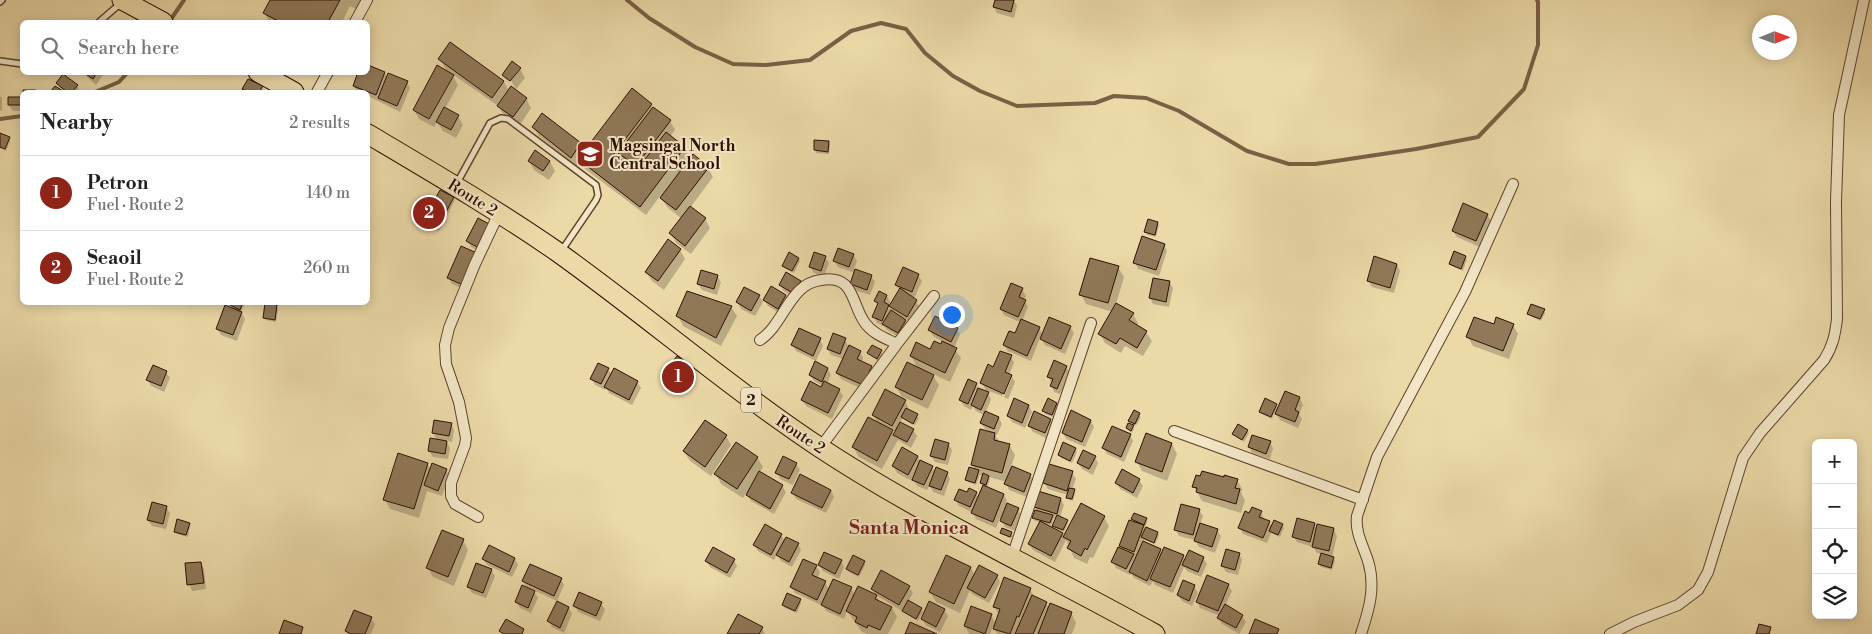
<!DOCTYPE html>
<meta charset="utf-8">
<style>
:root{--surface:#fff;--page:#f2f2f2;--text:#222;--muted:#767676;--line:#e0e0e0;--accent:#8f2418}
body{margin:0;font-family:"Libre Bodoni",serif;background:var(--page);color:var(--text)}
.controls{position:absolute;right:15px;bottom:15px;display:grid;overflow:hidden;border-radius:8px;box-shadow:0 2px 12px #0003}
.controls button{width:45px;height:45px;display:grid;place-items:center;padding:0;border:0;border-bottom:1px solid var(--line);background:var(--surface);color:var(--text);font:25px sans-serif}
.compass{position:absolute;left:1752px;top:15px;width:45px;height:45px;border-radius:50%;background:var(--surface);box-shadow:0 2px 12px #0003;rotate:89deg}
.you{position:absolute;left:951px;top:314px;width:18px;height:18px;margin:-12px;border:4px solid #fff;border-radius:50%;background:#1a73e8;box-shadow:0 0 0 8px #1a73e833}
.badge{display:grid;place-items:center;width:32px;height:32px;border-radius:50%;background:var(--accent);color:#fff;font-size:16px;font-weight:700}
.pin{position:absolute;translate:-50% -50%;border:2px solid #fff;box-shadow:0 1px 5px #0006}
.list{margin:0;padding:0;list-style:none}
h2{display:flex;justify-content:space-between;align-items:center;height:65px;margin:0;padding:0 20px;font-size:21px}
h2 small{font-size:16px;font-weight:400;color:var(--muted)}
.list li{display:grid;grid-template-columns:32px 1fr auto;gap:15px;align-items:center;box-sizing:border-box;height:75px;padding:0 20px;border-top:1px solid var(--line)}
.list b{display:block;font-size:19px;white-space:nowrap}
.list p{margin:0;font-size:16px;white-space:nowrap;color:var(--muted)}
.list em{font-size:16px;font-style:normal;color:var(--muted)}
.icon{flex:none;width:28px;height:28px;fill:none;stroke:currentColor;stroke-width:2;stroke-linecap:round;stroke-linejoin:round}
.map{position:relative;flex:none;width:1872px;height:634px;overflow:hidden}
.search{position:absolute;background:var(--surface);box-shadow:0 2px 12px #0003;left:20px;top:20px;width:350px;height:55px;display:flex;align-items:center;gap:12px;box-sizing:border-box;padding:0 18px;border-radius:8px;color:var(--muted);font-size:19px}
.panel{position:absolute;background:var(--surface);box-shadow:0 2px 12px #0003;left:20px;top:90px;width:350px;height:215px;border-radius:8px}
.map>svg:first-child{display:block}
.shadow{fill:#0003;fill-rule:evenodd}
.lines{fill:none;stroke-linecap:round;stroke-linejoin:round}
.stream{stroke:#795f44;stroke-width:4}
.building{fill:#907858;stroke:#2e0f02}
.lane-casing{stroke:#5d422c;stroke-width:8}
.street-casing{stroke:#5d422c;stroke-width:12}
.highway-casing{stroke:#2e0f02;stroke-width:21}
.lane{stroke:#f2e6c6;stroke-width:5}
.street{stroke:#f2e6c6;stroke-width:10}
.highway{stroke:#ebd9a8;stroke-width:19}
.labels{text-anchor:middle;stroke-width:4;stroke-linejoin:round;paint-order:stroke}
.shield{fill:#f2e6c6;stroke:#69503d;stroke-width:1}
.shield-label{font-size:15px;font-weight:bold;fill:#2e0f02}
.poi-label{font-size:16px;font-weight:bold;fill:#2e0f02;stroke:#f2e6c6;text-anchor:start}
.street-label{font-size:16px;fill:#2e0f02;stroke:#f2e6c6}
.quarter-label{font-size:19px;font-weight:bold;fill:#7a1f14;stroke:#f2e6c6}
</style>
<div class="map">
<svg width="1872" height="634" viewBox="0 0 1872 634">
<rect width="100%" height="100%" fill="#ebd9a8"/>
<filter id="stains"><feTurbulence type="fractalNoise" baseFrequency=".004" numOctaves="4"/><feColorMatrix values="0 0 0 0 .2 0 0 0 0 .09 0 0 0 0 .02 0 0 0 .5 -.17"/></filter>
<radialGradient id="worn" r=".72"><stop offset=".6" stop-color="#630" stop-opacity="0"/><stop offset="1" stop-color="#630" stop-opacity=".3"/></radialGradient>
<!-- shadow -->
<path class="shadow" d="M 271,0 L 363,0 L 364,13 L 350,6 L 342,22 L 270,22 L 264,13 Z
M 996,0 L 1014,0 L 1017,6 L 1014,18 L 997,13 L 994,7 Z
M 451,44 L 504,82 L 509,91 L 512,86 L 503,75 L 520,69 L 525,78 L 516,89 L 508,76 L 506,77 L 514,90 L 526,98 L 531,108 L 519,126 L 504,115 L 498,106 L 451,73 L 458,85 L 445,109 L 458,116 L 463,125 L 456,138 L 443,131 L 437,122 L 434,127 L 419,119 L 414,110 L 447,72 L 440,59 Z
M 368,66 L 384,73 L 388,78 L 407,82 L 410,88 L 400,112 L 368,96 L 368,92 L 357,92 L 354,86 L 368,72 Z
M 82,72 L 105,72 L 96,85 Z
M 57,84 L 77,86 L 80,92 L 64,92 Z
M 262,87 L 263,90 L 262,92 L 246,92 L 244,89 Z
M 0,96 L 2,98 L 2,110 L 0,111 Z
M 9,98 L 22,98 L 22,111 L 13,111 L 9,105 Z
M 651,105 L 653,108 L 670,121 L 675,130 L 670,137 L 684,148 L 691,159 L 708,168 L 713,177 L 690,208 L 705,219 L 710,228 L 691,254 L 676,243 L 671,234 L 682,219 L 667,207 L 660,196 L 646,215 L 585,169 L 581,161 L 576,166 L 539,136 L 533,127 L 543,115 L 580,144 L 585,152 Z
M 0,134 L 9,138 L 10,141 L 6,151 L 0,148 Z
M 815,141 L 828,142 L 830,144 L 829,154 L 816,153 Z
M 529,161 L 550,162 L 555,171 L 549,180 L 534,170 Z
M 453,198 L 455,200 L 439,231 L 426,225 L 425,222 Z
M 1487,215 L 1491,221 L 1480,247 L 1457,237 L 1453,231 Z
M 479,220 L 482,253 L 471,247 L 468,241 Z
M 1157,223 L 1159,225 L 1156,237 L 1147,235 L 1146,232 Z
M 1164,245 L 1167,251 L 1159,276 L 1138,269 L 1135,262 Z
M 462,248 L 467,291 L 452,284 L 449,278 Z
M 680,250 L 685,259 L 664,290 L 652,281 L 646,272 Z
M 853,255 L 857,261 L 854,269 L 871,276 L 875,282 L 870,295 L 854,290 L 851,284 L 855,273 L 838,267 L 834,260 Z
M 825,257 L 829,263 L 824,277 L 814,273 L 810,267 Z
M 1465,257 L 1467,259 L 1463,271 L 1452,266 L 1450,264 Z
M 798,258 L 800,261 L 794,273 L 785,268 L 783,266 Z
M 1397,265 L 1400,271 L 1394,293 L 1372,287 L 1368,280 Z
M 1118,267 L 1124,277 L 1116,304 L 1133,314 L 1138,323 L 1137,326 L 1146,332 L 1152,341 L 1143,356 L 1125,346 L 1121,353 L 1105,343 L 1100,334 L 1113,312 L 1086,304 L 1081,294 Z
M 918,275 L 922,281 L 914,299 L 920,307 L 911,322 L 904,318 L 909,327 L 902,339 L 887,330 L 885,327 L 877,323 L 874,317 L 879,306 L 876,301 L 887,296 L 890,302 L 888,308 L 889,309 L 900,291 L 896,285 Z
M 717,276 L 721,282 L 717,295 L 702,290 L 698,284 Z
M 800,282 L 803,288 L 797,299 L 784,291 L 780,285 Z
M 1169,282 L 1173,288 L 1169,307 L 1153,304 L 1150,298 Z
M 1022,289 L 1026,296 L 1024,300 L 1028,307 L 1022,321 L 1039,328 L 1043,335 L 1070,327 L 1074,333 L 1065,354 L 1045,345 L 1040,338 L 1031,361 L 1008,351 L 1004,345 L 1015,335 L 1020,322 L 1004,315 L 1001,309 Z
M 785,295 L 789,302 L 781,314 L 768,306 L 764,300 Z
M 759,296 L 763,302 L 755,316 L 741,309 L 737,302 Z
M 230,302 L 245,303 L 241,312 L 245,319 L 237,341 L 221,335 L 217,329 L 232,309 Z
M 276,306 L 278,309 L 276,322 L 266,320 L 264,318 Z
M 731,307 L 737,316 L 721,346 L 683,326 L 678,316 Z
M 1544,310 L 1545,313 L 1541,321 L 1530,316 L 1528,314 Z
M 1513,325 L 1518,334 L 1509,359 L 1473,346 L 1468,337 L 1494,326 Z
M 957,328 L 960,335 L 954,348 L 961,358 L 950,382 L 931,373 L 939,385 L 928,409 L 903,397 L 908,407 L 907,410 L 919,418 L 915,425 L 903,417 L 900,423 L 913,430 L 917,436 L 911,448 L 898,440 L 882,469 L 859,457 L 853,447 L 878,424 L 873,415 L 904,400 L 896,387 L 918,369 L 911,356 L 941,346 L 943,342 L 933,336 L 930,330 ZM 891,429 L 896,432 L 894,435 Z
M 820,339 L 823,346 L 816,361 L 796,351 L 793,345 Z
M 845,339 L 848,346 L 860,352 L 863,358 L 862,362 L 871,367 L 875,373 L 866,391 L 841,379 L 837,373 L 843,359 L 831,355 L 828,349 Z
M 881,351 L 882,354 L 878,361 L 869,353 Z
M 1011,356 L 1014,363 L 1009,375 L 1011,376 L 1015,382 L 1008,399 L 1004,397 L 1012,378 L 1010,378 L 1002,396 L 986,390 L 991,399 L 986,412 L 999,418 L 1002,424 L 997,435 L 994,433 L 1000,443 L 1009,445 L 1015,455 L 1011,467 L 1030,475 L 1034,481 L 1027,497 L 1009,490 L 1006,483 L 1007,482 L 989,477 L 990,479 L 987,488 L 1004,495 L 1007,501 L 1006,504 L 1018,509 L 1021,515 L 1015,531 L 1005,527 L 1000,518 L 996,528 L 976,519 L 973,513 L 959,506 L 956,500 L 967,494 L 976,492 L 979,498 L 984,486 L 981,483 L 984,476 L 980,475 L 976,485 L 968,482 L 966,480 L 976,470 L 972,465 L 991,432 L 985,429 L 981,423 L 984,415 L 976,411 L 973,406 L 971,410 L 964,406 L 960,400 L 976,384 L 979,390 L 987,393 L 982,383 L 994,368 Z
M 1066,367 L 1070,373 L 1060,394 L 1054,392 L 1049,377 Z
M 693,368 L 694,371 L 685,385 L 668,371 Z
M 608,369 L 612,375 L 637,382 L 641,388 L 632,405 L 609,393 L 606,388 L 605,390 L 595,385 L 592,379 Z
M 828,369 L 831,375 L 827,384 L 839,390 L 843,396 L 832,419 L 806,406 L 802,400 L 822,389 L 823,386 L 814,381 L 810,375 Z
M 166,372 L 170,378 L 164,392 L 151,386 L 148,380 Z
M 1286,393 L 1300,398 L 1303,405 L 1299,414 L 1302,419 L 1298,428 L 1280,420 L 1275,412 L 1272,419 L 1262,414 L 1260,412 L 1276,405 L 1279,409 Z
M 1057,404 L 1058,406 L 1053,417 L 1045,414 L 1044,411 Z
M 1029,406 L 1032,412 L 1025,428 L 1012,422 L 1008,416 Z
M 1134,411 L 1141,417 L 1136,426 L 1130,421 Z
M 1051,420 L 1054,426 L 1048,439 L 1033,432 L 1029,426 Z
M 1091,421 L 1094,427 L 1085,447 L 1066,439 L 1063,433 Z
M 451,424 L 454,430 L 452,442 L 446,440 L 450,448 L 448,459 L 433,457 L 429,451 L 437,440 L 433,433 Z
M 1133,426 L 1134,429 L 1132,433 L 1127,428 Z
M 1247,431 L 1249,433 L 1244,442 L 1234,434 Z
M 1130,435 L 1133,441 L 1124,462 L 1107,454 L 1103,448 Z
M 1147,435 L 1172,444 L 1177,454 L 1167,481 L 1142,471 L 1137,462 Z
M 726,436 L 731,445 L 711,476 L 690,461 L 684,452 Z
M 1270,442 L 1273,448 L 1270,459 L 1252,453 L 1249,447 Z
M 948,444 L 952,450 L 948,465 L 935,462 L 931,456 Z
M 1075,449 L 1077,452 L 1072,463 L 1061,458 L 1059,455 Z
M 757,457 L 763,467 L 759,473 L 782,486 L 786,492 L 774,514 L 751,501 L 746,493 L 743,498 L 721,484 L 716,474 Z
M 918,457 L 920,462 L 932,467 L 935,472 L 947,473 L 950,479 L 944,496 L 933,492 L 930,485 L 927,490 L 917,486 L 913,479 L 912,481 L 897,473 L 893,466 Z
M 1095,457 L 1098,463 L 1093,475 L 1082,469 L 1078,463 Z
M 427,464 L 431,470 L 446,470 L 450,476 L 442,496 L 427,491 L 419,518 L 390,509 L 385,500 Z
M 796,464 L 800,470 L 793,485 L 780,479 L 777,472 Z
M 1072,472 L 1076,479 L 1072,490 L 1075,493 L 1073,501 L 1069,500 L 1068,495 L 1048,489 L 1044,483 Z
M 1224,479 L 1237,480 L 1242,489 L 1241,493 L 1245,500 L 1241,513 L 1202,501 L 1194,487 Z
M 1139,480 L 1143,486 L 1137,498 L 1120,489 L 1116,483 Z
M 831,490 L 834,497 L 826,513 L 796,499 L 793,493 Z
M 1061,499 L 1064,505 L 1060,518 L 1068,523 L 1064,532 L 1055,528 L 1054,525 L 1057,519 L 1054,518 L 1051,525 L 1042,523 L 1062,534 L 1064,538 L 1081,505 L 1104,517 L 1109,526 L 1093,558 L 1090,557 L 1087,564 L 1074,558 L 1066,540 L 1055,562 L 1033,550 L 1029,544 L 1041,522 L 1035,521 L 1034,518 L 1038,512 L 1035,507 Z
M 166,507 L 170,513 L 166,529 L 152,526 L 148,520 Z
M 1199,510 L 1203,516 L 1200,524 L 1217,530 L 1221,536 L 1215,553 L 1199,547 L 1195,540 L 1179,536 L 1176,530 Z
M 1261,512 L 1264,520 L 1269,522 L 1272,527 L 1282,525 L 1284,528 L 1280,537 L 1271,533 L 1267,543 L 1243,534 L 1240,528 L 1250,515 Z
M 1132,519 L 1146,519 L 1147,522 L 1145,528 L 1158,533 L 1159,536 L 1155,544 L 1144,540 L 1144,542 L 1160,550 L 1162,553 L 1183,556 L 1185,561 L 1203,558 L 1207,564 L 1201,577 L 1187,571 L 1184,567 L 1173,593 L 1155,585 L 1153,581 L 1150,586 L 1134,578 L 1131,573 L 1130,575 L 1116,568 L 1113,562 L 1123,551 L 1121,546 L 1134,523 Z
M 189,524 L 190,527 L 188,537 L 177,534 L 175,531 Z
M 1314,525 L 1317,529 L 1318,526 L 1334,530 L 1337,536 L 1332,558 L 1335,561 L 1332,570 L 1321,567 L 1319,564 L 1322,554 L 1317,553 L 1313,547 L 1297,542 L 1293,536 Z
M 1002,533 L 1011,533 L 1013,536 L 1011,538 L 1003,535 Z
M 781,535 L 785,541 L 798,544 L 801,550 L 792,567 L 781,561 L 777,554 L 774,560 L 758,551 L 754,545 Z
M 463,540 L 468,550 L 454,586 L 433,577 L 428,568 Z
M 1239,554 L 1242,560 L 1238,575 L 1226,572 L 1222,566 Z
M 947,557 L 971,568 L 975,576 L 997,576 L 1000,582 L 989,603 L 972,594 L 970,590 L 960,613 L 936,602 L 930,592 Z
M 483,559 L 515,559 L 518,565 L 512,577 L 487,565 Z
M 734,560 L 737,566 L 730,578 L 710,567 L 706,561 Z
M 841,561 L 844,567 L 839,579 L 823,571 L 819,565 Z
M 864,562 L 865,565 L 859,577 L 849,572 L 848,569 Z
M 201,563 L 204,569 L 206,589 L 192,591 L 189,584 Z
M 816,566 L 820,572 L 817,579 L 825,582 L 829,590 L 851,588 L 855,595 L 876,596 L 872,589 L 909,587 L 913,593 L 908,602 L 921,609 L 923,612 L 918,621 L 876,595 L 880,602 L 892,608 L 897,617 L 888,634 L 867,634 L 862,632 L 847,611 L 844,619 L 826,611 L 822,604 L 821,605 L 795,593 L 791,587 Z
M 491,570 L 495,576 L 486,598 L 472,593 L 468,587 Z
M 561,579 L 564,585 L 557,601 L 533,590 L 538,598 L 531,613 L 520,608 L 516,602 L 528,589 L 523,581 Z
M 1228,585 L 1232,591 L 1225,606 L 1242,616 L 1246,622 L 1239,634 L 1222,624 L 1218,618 L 1220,616 L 1200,608 L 1197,601 Z
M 1194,586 L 1198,593 L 1192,606 L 1182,601 L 1178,595 Z
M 1030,589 L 1035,598 L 1046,603 L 1049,608 L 1071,613 L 1076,623 L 1072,634 L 997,634 L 993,626 L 990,634 L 970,634 L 968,632 L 965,626 L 991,615 L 996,624 L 999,615 L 994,606 Z
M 800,600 L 801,603 L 797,613 L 785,608 L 783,605 Z
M 557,603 L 569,608 L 572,614 L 564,633 L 552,627 L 549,621 Z
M 601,603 L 605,610 L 600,621 L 578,612 L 575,606 Z
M 944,610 L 948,616 L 940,632 L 926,625 L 922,619 Z
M 371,618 L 375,624 L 371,634 L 348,634 L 346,631 Z
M 762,628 L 765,634 L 729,634 Z"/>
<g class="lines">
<!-- stream -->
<path class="stream" d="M 627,0 L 649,18 L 695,47 L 733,64 L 766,65 L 810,60 L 851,31 L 881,23 L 906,29 L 925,53 L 953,76 L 980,91 L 1017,106 L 1095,103 L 1114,96 L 1146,98 L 1179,111 L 1247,151 L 1289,164 L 1315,164 L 1336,161 L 1416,149 L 1478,137 L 1524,89 L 1538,45 L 1538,2 L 1537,0
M 169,22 L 184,0
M 95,92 L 119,82 L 128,72
M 0,119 L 22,116"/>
</g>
<!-- building -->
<path class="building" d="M 270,0 L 340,0 L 328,22 L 291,22 L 288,20 L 286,22 L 280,22 L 263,13 Z
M 995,0 L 1014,0 L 1011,12 L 993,7 Z
M 450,42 L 504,81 L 492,98 L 438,59 Z
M 512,61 L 521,68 L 510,81 L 502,75 Z
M 368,65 L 385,72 L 376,95 L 353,86 L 358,72 L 368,72 Z
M 437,65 L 454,75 L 429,119 L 413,110 Z
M 83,72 L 97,72 L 93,79 Z
M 388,73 L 408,81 L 397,106 L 378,98 Z
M 63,74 L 78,85 L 72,92 L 67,92 L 56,83 Z
M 248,79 L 263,86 L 259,92 L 248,92 L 242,89 Z
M 55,86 L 63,91 L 62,92 L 50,92 Z
M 511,86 L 527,98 L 513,117 L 497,106 Z
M 632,88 L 652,104 L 614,154 L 636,171 L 666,132 L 685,147 L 640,207 L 578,159 Z
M 23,90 L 36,90 L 36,92 L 23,92 Z
M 8,97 L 22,97 L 22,105 L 8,105 Z
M 444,107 L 459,115 L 451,130 L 436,122 Z
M 653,107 L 671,120 L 636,166 L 618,153 Z
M 542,113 L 581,143 L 571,158 L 532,127 Z
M 0,133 L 10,137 L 5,149 L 0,147 Z
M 814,140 L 829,141 L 828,152 L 814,150 Z
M 535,150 L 550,161 L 543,171 L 528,161 Z
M 693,154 L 709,167 L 676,210 L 660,198 Z
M 440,190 L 454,197 L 437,229 L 423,222 Z
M 1463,203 L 1488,214 L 1476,241 L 1452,231 Z
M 690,206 L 706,218 L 685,246 L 669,233 Z
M 478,218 L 491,225 L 479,248 L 466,241 Z
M 1148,219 L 1158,222 L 1155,235 L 1144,232 Z
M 1142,236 L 1165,244 L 1156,270 L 1133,263 Z
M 668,239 L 681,249 L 658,281 L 645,272 Z
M 461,246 L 477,253 L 463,285 L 447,278 Z
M 838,248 L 854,254 L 849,267 L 833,261 Z
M 1454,251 L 1466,256 L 1461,269 L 1449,264 Z
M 789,252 L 799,258 L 792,271 L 782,266 Z
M 814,252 L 826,256 L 821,271 L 809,267 Z
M 1374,256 L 1397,264 L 1390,288 L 1367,281 Z
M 1090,258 L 1119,266 L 1108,303 L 1079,295 Z
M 903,267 L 919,274 L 912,292 L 895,285 Z
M 855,269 L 872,275 L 867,290 L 850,284 Z
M 701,270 L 718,275 L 714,289 L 697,284 Z
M 786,272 L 801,281 L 793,293 L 779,285 Z
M 1153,278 L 1170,281 L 1166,302 L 1149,298 Z
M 1011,283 L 1023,288 L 1019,297 L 1026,300 L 1018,317 L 1000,309 Z
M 771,286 L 786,295 L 778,309 L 763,300 Z
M 744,287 L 760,295 L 751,311 L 736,302 Z
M 900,288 L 917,300 L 907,317 L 889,306 Z
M 687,291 L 732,306 L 716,338 L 676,316 Z
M 879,291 L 887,295 L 884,302 L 889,305 L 882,321 L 872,317 L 878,303 L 874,301 Z
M 228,302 L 243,302 L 240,310 L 228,304 Z
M 265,303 L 277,305 L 275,320 L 263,318 Z
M 1116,303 L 1134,313 L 1129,320 L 1147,331 L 1137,348 L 1120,338 L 1116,344 L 1098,334 Z
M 1531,304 L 1545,309 L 1540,319 L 1527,314 Z
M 225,305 L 242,312 L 233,335 L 216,329 Z
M 891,310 L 906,320 L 898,333 L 882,324 Z
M 935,316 L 958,328 L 951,342 L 928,330 Z
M 1049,317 L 1071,326 L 1061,349 L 1040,339 Z
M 1474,317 L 1494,324 L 1496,317 L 1514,324 L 1503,351 L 1466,337 Z
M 1021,319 L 1040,327 L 1027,356 L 1003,345 L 1009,331 L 1015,333 Z
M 799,328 L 821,338 L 813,356 L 791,345 Z
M 833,333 L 846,338 L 840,354 L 827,349 Z
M 934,341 L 941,344 L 942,341 L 957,348 L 945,373 L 910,356 L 916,342 L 930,349 Z
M 849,345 L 861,351 L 857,359 L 872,366 L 863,385 L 836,373 Z
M 872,345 L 882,350 L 877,359 L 867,353 Z
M 1000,351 L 1012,355 L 1005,372 L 1012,375 L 1004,394 L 980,383 L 988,364 L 993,367 Z
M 677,356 L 694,367 L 683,383 L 666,371 Z
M 1054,360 L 1067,366 L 1057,389 L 1050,386 L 1053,379 L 1047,377 Z
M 815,361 L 828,368 L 822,382 L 809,375 Z
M 907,362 L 934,375 L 922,400 L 895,387 Z
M 598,363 L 609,368 L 601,384 L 590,379 Z
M 153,365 L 167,371 L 161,386 L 146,380 Z
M 614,368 L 638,381 L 629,400 L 604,387 Z
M 968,379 L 977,383 L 968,404 L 959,400 Z
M 810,381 L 821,387 L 824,381 L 840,389 L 828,413 L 801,400 Z
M 978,388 L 989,392 L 981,410 L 971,405 Z
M 885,389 L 906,400 L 892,426 L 872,415 Z
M 1285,391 L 1300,397 L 1295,410 L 1299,412 L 1295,422 L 1275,414 Z
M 1014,398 L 1029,405 L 1022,423 L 1007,416 Z
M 1048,398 L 1057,403 L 1052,415 L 1042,411 Z
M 1265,398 L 1277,404 L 1271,417 L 1259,412 Z
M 906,408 L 918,414 L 913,424 L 901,417 Z
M 1071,410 L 1091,420 L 1082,442 L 1062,433 Z
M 1134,410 L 1140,413 L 1135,424 L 1128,421 Z
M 985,411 L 999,417 L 994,429 L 980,423 Z
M 1034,411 L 1051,419 L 1045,433 L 1028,426 Z
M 868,417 L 893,430 L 877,461 L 852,447 Z
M 434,420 L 452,423 L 449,436 L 432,433 Z
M 705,420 L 727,435 L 705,467 L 683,451 Z
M 900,422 L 914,429 L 907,442 L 893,435 Z
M 1128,423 L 1134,425 L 1131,431 L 1126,428 Z
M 1238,424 L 1248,430 L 1242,440 L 1232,434 Z
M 1112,426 L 1131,434 L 1121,457 L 1102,448 Z
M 980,429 L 995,433 L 994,440 L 1010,444 L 1002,473 L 971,465 Z
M 1146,433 L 1172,443 L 1162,472 L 1135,462 Z
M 1252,435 L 1271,441 L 1266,454 L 1248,447 Z
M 430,438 L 447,441 L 445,454 L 428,451 Z
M 935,439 L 949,443 L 945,460 L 930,456 Z
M 736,442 L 758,457 L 737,489 L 714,474 Z
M 1063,442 L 1076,448 L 1070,461 L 1058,455 Z
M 902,447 L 918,456 L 908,475 L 892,466 Z
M 1083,450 L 1096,456 L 1089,469 L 1077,463 Z
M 398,453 L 428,463 L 414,509 L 383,500 Z
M 783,456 L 797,463 L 789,479 L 775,473 Z
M 920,460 L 933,466 L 924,485 L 912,480 Z
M 432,463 L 447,469 L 438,491 L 424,485 Z
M 1049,464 L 1073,471 L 1067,491 L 1043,483 Z
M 1012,466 L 1031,474 L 1024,492 L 1004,484 Z
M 936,467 L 948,472 L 941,490 L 929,486 Z
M 969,467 L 979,470 L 975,483 L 965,480 Z
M 1122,469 L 1140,479 L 1133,493 L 1115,483 Z
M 759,471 L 783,485 L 770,509 L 746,495 Z
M 1202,471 L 1224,477 L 1224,475 L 1238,479 L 1235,488 L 1240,489 L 1236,504 L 1196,492 L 1197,488 L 1192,487 L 1196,475 L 1200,476 Z
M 983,473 L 989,476 L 986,485 L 980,483 Z
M 800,474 L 831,490 L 822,508 L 791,493 Z
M 983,485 L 1004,494 L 993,522 L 971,513 Z
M 969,488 L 977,492 L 970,507 L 954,500 L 959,489 L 967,492 Z
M 1069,488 L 1075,489 L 1072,499 L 1066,498 Z
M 1038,491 L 1061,498 L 1057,514 L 1034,507 Z
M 152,502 L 167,506 L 163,524 L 147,520 Z
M 1007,503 L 1019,508 L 1011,526 L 1000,521 Z
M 1081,503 L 1105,516 L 1087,550 L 1085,548 L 1081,556 L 1067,548 L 1071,541 L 1063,537 Z
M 1181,504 L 1200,509 L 1193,535 L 1174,530 Z
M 1252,507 L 1262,511 L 1259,517 L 1270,521 L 1263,538 L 1238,528 L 1245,511 L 1249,513 Z
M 1035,510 L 1053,515 L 1050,523 L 1032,518 Z
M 1134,513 L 1147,518 L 1144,525 L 1131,519 Z
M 1057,515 L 1068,520 L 1063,530 L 1052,526 Z
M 1297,518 L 1315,523 L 1310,542 L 1292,537 Z
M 177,519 L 190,523 L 186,535 L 174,532 Z
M 1129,520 L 1144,525 L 1134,552 L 1119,546 Z
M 1274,520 L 1283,524 L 1278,535 L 1269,531 Z
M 1040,521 L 1063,533 L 1051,556 L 1028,544 Z
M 1200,523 L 1218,529 L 1212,547 L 1194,541 Z
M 765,524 L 782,534 L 771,555 L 753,545 Z
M 1317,524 L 1334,528 L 1329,551 L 1312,547 Z
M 1146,527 L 1158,532 L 1154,543 L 1141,537 Z
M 1002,528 L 1012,532 L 1010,537 L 1000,533 Z
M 442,530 L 464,539 L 448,577 L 426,568 Z
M 786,537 L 799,543 L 789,562 L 776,555 Z
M 1143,541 L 1161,549 L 1147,581 L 1129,572 Z
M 489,545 L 515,558 L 509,572 L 482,559 Z
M 713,547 L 735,559 L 727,573 L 705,561 Z
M 1118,547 L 1134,554 L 1126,569 L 1111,562 Z
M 1164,547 L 1184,555 L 1170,587 L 1150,579 Z
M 1226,549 L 1240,553 L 1235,570 L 1221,566 Z
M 1189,550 L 1204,557 L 1198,572 L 1182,565 Z
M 824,552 L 842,560 L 835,574 L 818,565 Z
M 1321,553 L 1334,557 L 1331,568 L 1318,564 Z
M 853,555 L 865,561 L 858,575 L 846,569 Z
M 946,555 L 971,567 L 954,604 L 929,592 Z
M 803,559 L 817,565 L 812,575 L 826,581 L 817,600 L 790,587 Z
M 201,562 L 204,583 L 187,585 L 185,563 Z
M 476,563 L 492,569 L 483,593 L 467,587 Z
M 530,564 L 562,578 L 554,596 L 522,581 Z
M 979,565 L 998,575 L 985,598 L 967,588 Z
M 881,570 L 910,586 L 899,605 L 871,589 Z
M 1207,575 L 1229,584 L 1218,611 L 1196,602 Z
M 1004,577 L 1031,588 L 1019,617 L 1017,616 L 1010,634 L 993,629 L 1000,609 L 993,607 Z
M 833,579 L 852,587 L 840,614 L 821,605 Z
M 1183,580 L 1195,585 L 1189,601 L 1177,595 Z
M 522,585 L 535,591 L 528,608 L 515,602 Z
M 858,586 L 877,595 L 875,599 L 892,607 L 880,630 L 868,625 L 867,628 L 855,622 L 857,617 L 846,611 Z
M 579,592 L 602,602 L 596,616 L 573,606 Z
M 787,593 L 801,599 L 795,611 L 782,605 Z
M 1032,595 L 1047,602 L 1033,634 L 1015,634 Z
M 908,600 L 922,608 L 916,619 L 902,611 Z
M 557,601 L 569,607 L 560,628 L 547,621 Z
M 929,601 L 945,609 L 936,627 L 921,619 Z
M 1050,603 L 1072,612 L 1064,634 L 1038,634 Z
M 1225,604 L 1243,615 L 1236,628 L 1217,618 Z
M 971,606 L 992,614 L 985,634 L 964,626 Z
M 354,610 L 372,617 L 365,634 L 351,634 L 345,631 Z
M 738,614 L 763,627 L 759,634 L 727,634 Z
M 506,619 L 524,629 L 522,634 L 504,634 L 499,631 Z
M 1255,619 L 1279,629 L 1277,634 L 1249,634 Z
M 284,620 L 303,627 L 301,634 L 279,634 Z
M 910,622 L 937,634 L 905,634 Z
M 1759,624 L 1771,627 L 1769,634 L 1756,634 Z"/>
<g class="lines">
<!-- lane casing -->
<g class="lane-casing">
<path id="lane" d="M 0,2 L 2,0
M 99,22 L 121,3
M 0,61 L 22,64
M 457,183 L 490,123 L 501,118 L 508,119 L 596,185 L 598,195 L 596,200 L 562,250"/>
</g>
<!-- street casing -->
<g class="street-casing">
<path id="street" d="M 355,22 L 367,0
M 317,92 L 328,72
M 760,340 C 778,328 785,304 800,290 C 806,284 814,281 821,280 C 855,274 851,304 865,323 C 873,334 885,338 897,344
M 1174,431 L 1363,500
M 820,448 L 897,344 L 934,296
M 478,517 L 455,504 L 451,496 L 451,483 L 465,445 L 466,438 L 459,402 L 446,364 L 445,345 L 449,328 L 475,264 L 499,213
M 1012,557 L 1091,323
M 1361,634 C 1369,610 1376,587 1368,561 C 1363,545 1355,533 1357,516 L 1377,457 L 1465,292 L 1513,184
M 1610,634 L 1634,622 L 1678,605 L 1698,590 L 1708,572 L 1743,458 L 1760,433 L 1824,360 C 1833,346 1835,335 1837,319 L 1836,201 L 1839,115 L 1864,0"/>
</g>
<!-- highway casing -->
<g class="highway-casing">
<path id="highway" d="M 122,0 L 163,22
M 258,72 L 294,92
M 368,134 C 432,172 497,210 559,253 C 647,316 729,387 819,447 C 925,517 1044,572 1155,634"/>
</g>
<!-- lane -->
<use href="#lane" class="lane"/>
<!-- street -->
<use href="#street" class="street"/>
<!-- highway -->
<use href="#highway" class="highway"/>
</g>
<!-- icons -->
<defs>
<g id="school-square" transform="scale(1.4375)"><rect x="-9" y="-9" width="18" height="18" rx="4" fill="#8f2418" stroke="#f2e6c6"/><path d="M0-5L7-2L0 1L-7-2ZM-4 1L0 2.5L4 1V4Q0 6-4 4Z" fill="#fff"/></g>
</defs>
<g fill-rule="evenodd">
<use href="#school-square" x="590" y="154"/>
</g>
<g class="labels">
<!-- shield labels -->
<rect class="shield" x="741" y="387.5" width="20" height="25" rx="4"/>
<g class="shield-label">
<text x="751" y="405">2</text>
</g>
<!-- poi labels -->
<g class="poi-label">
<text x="609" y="151">Magsingal North<tspan x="609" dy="18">Central School</tspan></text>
</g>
<!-- street labels -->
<g class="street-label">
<text transform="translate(473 197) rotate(32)" y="6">Route 2</text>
<text transform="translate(801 434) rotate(34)" y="6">Route 2</text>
</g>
<!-- quarter labels -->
<g class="quarter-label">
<text x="909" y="534">Santa Monica</text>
</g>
</g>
<rect width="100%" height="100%" filter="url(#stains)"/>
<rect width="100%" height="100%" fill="url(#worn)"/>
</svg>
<div class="controls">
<button>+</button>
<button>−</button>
<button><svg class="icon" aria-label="locate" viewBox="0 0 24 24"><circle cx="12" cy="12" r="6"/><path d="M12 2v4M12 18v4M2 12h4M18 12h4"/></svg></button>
<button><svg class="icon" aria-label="layers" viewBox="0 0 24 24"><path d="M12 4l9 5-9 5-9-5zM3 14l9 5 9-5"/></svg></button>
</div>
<svg class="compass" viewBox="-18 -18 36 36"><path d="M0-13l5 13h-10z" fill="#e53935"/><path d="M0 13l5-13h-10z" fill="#767676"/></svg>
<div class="you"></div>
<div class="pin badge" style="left:678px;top:377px">1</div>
<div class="pin badge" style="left:429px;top:213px">2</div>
<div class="search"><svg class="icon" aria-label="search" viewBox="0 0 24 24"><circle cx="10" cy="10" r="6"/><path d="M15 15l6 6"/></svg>Search here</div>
<section class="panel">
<h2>Nearby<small>2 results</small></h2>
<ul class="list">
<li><span class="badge">1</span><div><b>Petron</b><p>Fuel · Route 2</p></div><em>140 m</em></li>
<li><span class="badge">2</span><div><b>Seaoil</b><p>Fuel · Route 2</p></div><em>260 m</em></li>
</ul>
</section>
</div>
